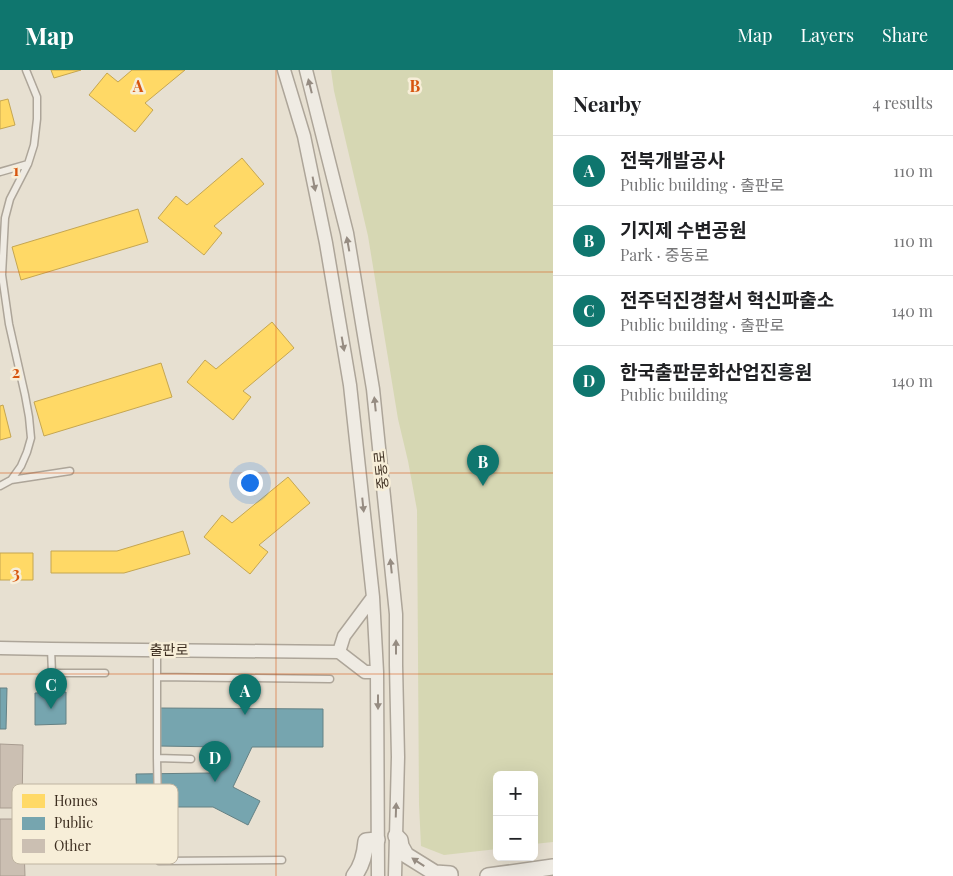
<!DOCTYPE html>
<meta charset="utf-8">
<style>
:root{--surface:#fff;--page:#f6f6f6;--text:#202124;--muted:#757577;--line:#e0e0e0;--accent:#0f766e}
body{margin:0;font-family:"Playfair Display","Noto Sans KR",serif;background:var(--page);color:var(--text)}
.controls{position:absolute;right:15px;bottom:15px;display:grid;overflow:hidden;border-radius:8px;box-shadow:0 5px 20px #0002}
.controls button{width:45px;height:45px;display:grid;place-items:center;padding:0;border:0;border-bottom:1px solid var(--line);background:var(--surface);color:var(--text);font:25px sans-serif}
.you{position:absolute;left:249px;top:412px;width:18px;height:18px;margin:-12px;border:4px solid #fff;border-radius:50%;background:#1a73e8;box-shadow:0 0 0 8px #1a73e833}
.badge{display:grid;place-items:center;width:32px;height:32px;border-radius:50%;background:var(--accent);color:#fff;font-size:16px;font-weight:700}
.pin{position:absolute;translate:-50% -41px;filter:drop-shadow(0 1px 2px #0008)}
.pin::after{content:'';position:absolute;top:26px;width:18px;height:15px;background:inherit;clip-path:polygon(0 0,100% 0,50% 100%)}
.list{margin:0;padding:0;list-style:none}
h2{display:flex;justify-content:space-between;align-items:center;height:65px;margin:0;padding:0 20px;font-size:21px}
h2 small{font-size:16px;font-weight:400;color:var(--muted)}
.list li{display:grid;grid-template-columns:32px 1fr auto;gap:15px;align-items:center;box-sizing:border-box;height:70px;padding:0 20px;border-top:1px solid var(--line)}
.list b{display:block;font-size:19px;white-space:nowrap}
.list p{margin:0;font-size:16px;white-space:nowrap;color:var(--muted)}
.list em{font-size:16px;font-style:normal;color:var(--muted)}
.map{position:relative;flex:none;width:553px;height:806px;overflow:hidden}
header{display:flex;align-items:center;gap:30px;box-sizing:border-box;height:70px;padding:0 25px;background:var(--accent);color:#fff}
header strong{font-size:24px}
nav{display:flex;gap:28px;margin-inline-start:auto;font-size:18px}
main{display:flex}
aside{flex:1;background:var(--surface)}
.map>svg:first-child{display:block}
.green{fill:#d6d7b3}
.homes{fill:#ffd966;stroke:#c5a651}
.public{fill:#76a5af;stroke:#658184}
.building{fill:#cbbfb2;stroke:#a89c90}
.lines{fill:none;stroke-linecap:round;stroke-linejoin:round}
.service-casing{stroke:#ada599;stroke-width:9}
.minor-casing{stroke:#ada599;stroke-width:15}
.tertiary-casing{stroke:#ada599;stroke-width:18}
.service{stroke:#efebe3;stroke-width:6}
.minor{stroke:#efebe3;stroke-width:12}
.tertiary{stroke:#efebe3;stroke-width:15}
.oneway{fill:#968c82}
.grid{fill:none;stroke:#d7550e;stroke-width:1;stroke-opacity:0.55}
.labels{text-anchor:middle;stroke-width:5;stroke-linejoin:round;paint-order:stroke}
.street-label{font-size:14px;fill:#3d2e20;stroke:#f7eed8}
.key{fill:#f7eed8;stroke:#bfb4a1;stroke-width:1}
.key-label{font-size:14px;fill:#3d2e20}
.grid-label{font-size:16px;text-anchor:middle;font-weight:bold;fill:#d7550e;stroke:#f7eed8;stroke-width:5;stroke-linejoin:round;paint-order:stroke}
</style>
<header>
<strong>Map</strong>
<nav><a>Map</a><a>Layers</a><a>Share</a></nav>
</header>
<main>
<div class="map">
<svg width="553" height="806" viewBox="0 0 553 806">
<rect width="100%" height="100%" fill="#e7e0d1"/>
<!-- green -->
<path class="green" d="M 331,0 L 553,0 L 553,772 L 534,774 L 534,705 L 497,705 L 497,779 L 444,785 L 421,776 L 419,734 L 417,440 L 408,391 L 398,349 L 368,166 L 334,21 Z"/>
<!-- homes -->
<path class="homes" d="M 51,0 L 81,0 L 54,8 Z
M 132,0 L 185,0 L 145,33 L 153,40 L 135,62 L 89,25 L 107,3 L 118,12 Z
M 8,29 L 15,55 L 0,59 L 0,31 Z
M 242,88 L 264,114 L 214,156 L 222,163 L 204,185 L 158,148 L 176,126 L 187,135 Z
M 138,139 L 148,172 L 21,210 L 12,177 Z
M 272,252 L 294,278 L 243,321 L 251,327 L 233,350 L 187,312 L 205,290 L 216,299 Z
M 161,293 L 172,327 L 44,366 L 34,332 Z
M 3,335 L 11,367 L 0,370 L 0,336 Z
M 288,407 L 310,433 L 259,475 L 268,482 L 250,504 L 204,467 L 222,445 L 232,453 Z
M 183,461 L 190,484 L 124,503 L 51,503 L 51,481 L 117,481 Z
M 0,483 L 33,483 L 33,510 L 0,510 Z"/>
<!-- public -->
<path class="public" d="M 0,618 L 7,618 L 6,659 L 0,659 Z
M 66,622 L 66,654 L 35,655 L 35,623 Z
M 158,638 L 323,639 L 323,677 L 252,677 L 233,717 L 260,731 L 248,755 L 213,737 L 137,737 L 136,704 L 210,703 L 222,677 L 158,676 Z"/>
<!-- building -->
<path class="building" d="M 0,674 L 23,675 L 22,738 L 0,738 Z
M 0,749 L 23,749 L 25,806 L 0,806 Z"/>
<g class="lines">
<!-- service casing -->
<g class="service-casing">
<path id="service" d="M 0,102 L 28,94
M 11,410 L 70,401
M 0,416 L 11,410 L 21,396 L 27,382 L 31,368 L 29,347 L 25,325 L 9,254 L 2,205 L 5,148 L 10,129 L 28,94 L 34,75 L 37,49 L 37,27 L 26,0
M 51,579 L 52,603 L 105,603
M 157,580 L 157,688 L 159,791 L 282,790
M 157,607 L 330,609
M 157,688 L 191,689"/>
</g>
<!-- minor casing -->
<g class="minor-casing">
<path id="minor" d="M 284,0 L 304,66 L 326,173 L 350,315 L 373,527 L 377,602 L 378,806
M 306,0 L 347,163 L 373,319 L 396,544 L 396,595 L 398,687 L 395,806
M 0,578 L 51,579 L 339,582 L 365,602 L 377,602
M 339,582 L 344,566 L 373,527"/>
</g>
<!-- tertiary casing -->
<g class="tertiary-casing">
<path id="tertiary" d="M 396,766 L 400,770 L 401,776 L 406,785 L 435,803 L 450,804 L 450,806
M 354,806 C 362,796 365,783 366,771 L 377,770
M 488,806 L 553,797"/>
</g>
<!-- service -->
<use href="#service" class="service"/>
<!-- minor -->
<use href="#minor" class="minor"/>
<!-- tertiary -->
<use href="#tertiary" class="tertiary"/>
</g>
<!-- one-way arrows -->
<defs><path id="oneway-solid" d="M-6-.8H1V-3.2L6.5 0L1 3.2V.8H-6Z" transform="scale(1.25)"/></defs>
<g class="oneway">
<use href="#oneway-solid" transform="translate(310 16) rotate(-104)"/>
<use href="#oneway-solid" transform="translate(314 114) rotate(79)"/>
<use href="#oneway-solid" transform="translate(348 174) rotate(-100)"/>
<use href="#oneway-solid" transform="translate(343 274) rotate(80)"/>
<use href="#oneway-solid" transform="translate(375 334) rotate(-96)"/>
<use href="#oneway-solid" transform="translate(363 435) rotate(84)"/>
<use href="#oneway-solid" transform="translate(391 496) rotate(-96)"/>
<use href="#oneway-solid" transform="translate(396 577) rotate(-90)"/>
<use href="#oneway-solid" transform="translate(378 632) rotate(90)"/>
<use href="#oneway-solid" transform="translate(396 740) rotate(-88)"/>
<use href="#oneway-solid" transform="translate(418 792) rotate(-147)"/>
</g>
<!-- grid -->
<path class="grid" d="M 276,0 L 276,806M 0,202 L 553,202M 0,403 L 553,403M 0,604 L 553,604"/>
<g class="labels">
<!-- street labels -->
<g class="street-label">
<text transform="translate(381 400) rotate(-96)" y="5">중동로</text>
<text x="169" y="585">출판로</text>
</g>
</g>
<!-- legend -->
<rect x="12" y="714" width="166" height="80" rx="8" class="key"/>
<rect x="22" y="724" width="23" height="14" fill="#ffd966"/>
<rect x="22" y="747" width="23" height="13" fill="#76a5af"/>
<rect x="22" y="769" width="23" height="14" fill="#cbbfb2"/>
<g class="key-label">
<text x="54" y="736">Homes</text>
<text x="54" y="758">Public</text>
<text x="54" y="781">Other</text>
</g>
<g class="grid-label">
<text x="138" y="22">A</text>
<text x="415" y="22">B</text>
<text x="16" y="106">1</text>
<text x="16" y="308">2</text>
<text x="16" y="509">3</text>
</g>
</svg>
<div class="controls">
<button>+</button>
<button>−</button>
</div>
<div class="you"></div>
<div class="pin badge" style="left:245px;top:645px">A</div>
<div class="pin badge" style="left:483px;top:416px">B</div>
<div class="pin badge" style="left:51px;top:639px">C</div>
<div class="pin badge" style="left:215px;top:712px">D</div>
</div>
<aside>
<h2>Nearby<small>4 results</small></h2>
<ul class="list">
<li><span class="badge">A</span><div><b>전북개발공사</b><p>Public building · 출판로</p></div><em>110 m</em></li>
<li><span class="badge">B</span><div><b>기지제 수변공원</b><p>Park · 중동로</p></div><em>110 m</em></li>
<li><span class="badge">C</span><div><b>전주덕진경찰서 혁신파출소</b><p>Public building · 출판로</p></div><em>140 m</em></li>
<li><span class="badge">D</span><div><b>한국출판문화산업진흥원</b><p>Public building</p></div><em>140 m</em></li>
</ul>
</aside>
</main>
